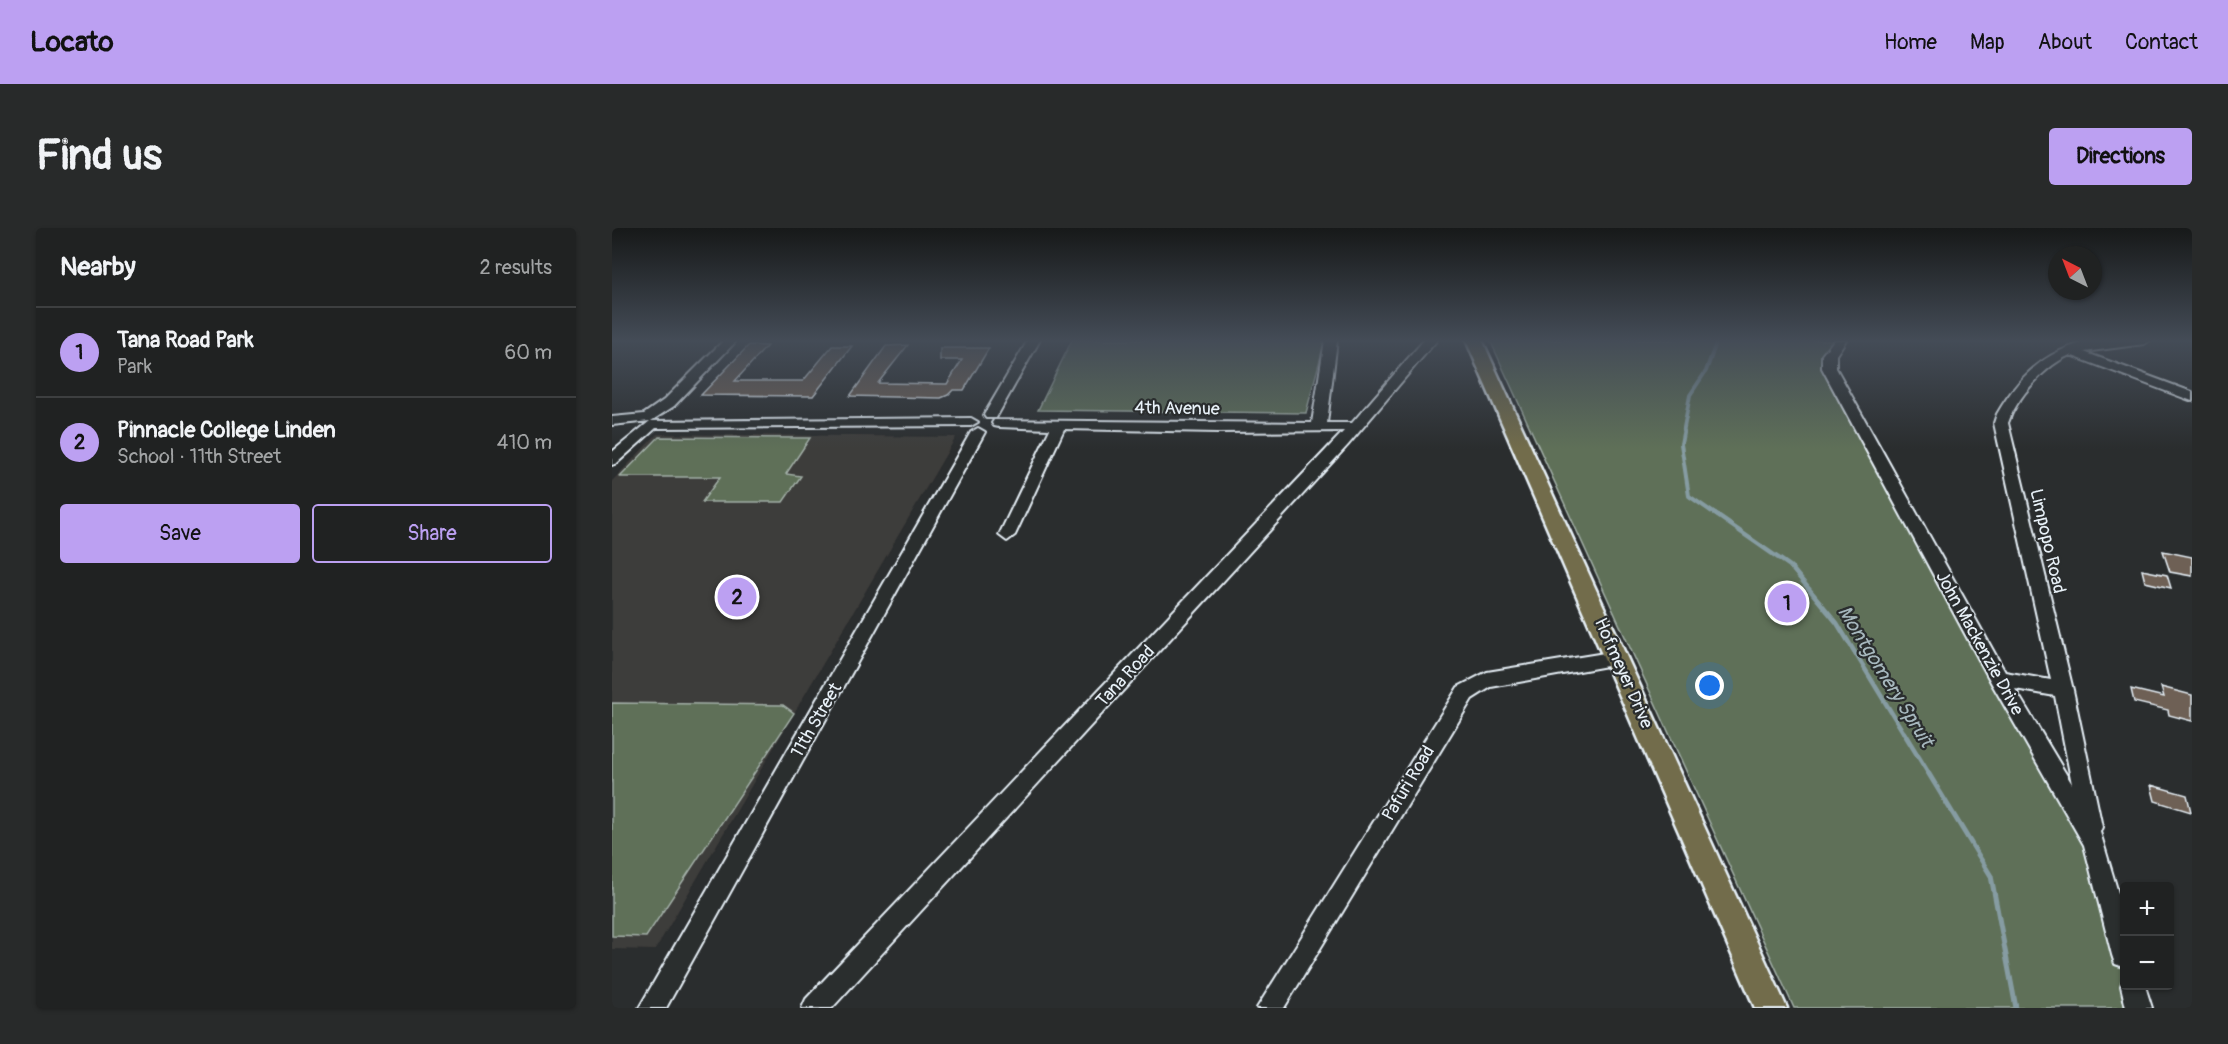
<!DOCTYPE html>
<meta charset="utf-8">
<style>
:root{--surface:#202222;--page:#282a2a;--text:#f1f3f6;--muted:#a2a4a5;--line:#3d3f40;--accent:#bca0f2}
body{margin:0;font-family:Pangolin,sans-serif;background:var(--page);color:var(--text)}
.controls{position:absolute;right:18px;bottom:18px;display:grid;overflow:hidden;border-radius:6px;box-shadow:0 2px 4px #0004}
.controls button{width:54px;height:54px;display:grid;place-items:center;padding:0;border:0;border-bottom:2px solid var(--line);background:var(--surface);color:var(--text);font:30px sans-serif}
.compass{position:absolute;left:1436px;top:18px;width:54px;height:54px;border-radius:50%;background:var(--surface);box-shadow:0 2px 4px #0004;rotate:318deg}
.you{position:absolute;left:1098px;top:458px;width:21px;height:21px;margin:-15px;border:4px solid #fff;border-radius:50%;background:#1a73e8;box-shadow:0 0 0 9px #1a73e833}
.badge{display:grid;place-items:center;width:39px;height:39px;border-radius:50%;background:var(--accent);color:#111;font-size:20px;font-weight:700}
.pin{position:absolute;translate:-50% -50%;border:3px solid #fff;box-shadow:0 2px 6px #0006}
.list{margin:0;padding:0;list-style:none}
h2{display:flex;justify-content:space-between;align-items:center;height:78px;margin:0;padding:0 24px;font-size:26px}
h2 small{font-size:20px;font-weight:400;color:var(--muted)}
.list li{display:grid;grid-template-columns:39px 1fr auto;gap:18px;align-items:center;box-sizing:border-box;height:90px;padding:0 24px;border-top:2px solid var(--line)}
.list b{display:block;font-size:22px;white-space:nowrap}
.list p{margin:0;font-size:20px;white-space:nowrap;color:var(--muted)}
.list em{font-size:20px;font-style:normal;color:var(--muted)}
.actions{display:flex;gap:12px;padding:18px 24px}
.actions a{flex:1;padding:14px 0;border:2px solid var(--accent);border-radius:6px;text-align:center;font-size:21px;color:var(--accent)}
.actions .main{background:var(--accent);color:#111}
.map{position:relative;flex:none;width:1580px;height:780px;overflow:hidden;border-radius:6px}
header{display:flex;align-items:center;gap:36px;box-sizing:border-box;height:84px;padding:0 30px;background:var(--accent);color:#111}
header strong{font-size:28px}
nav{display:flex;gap:33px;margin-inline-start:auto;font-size:21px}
.intro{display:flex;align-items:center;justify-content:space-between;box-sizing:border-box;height:144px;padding:0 36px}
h1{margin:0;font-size:42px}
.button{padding:15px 27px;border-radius:6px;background:var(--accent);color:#111;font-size:21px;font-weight:700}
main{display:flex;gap:36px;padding:0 36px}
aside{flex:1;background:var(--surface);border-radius:6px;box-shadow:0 2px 4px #0004}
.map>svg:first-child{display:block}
.built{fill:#3e3c3a}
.green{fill:#5e6f58;stroke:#a3b0a8;stroke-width:1.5}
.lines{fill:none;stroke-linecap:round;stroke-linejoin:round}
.stream-far2{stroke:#869ca2;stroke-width:4}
.stream-far1{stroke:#869ca2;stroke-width:4.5}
.stream{stroke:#869ca2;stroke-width:5}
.building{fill:#6e6055;stroke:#e8f1f8;stroke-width:1.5}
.minor-casing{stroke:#e8f1f8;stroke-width:4}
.major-casing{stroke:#e8f1f8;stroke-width:5}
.minor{fill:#2a2d2e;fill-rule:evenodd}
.major{fill:#726c4b;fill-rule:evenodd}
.labels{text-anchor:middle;stroke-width:4.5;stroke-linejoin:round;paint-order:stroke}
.street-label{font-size:18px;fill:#e8f1f8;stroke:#2a2d2e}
.water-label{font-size:20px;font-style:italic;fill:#a7b8be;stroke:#2a2d2e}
</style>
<header>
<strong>Locato</strong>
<nav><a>Home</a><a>Map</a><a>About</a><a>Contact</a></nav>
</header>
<div class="intro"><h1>Find us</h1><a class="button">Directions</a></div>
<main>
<aside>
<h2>Nearby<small>2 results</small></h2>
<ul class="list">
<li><span class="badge">1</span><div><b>Tana Road Park</b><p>Park</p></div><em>60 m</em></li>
<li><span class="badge">2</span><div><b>Pinnacle College Linden</b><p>School · 11th Street</p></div><em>410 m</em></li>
</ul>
<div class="actions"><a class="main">Save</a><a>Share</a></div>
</aside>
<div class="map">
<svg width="1580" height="780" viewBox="0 0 1580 780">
<rect width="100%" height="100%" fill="#2a2d2e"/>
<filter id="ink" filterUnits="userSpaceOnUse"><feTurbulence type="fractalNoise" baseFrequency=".0167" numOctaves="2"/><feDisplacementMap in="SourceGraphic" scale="12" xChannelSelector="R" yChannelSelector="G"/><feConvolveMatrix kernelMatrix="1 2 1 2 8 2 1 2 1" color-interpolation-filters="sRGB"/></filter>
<g filter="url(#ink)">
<!-- built -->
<path class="built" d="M 45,206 L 344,209 L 43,722 L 0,721 L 0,253 Z"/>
<!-- green -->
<path class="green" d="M 460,112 L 713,112 L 694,185 L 426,182 Z
M 878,112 L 1231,112 L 1225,117 L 1218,139 L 1488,611 L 1512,724 L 1512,758 L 1520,758 L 1525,780 L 1182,780 Z
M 47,209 L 198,210 L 174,246 L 189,248 L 171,274 L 90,274 L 108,249 L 8,249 Z
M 0,475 L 171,477 L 182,485 L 34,709 L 0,708 Z"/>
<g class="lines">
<!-- stream-far2 -->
<path class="stream-far2" d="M 1105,112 L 1094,143 L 1078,167 L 1069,216 L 1077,268 L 1106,288"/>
<!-- stream-far1 -->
<path class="stream-far1" d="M 1103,286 L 1178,338 L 1225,395 L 1293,507"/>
<!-- stream -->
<path class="stream" d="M 1292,505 L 1379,648 L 1404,780"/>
</g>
<!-- building -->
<path class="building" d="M 137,117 L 155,118 L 123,153 L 191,153 L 220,118 L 240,118 L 201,168 L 89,167 Z
M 296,117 L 266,155 L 335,156 L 350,132 L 328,132 L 328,120 L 377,120 L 352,162 L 341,162 L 336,167 L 329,170 L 238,168 L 274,118 Z
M 1551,323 L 1580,329 L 1580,348 L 1558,344 Z
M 1530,342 L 1555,347 L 1559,360 L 1533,354 Z
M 1549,459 L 1580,467 L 1580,493 L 1557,487 L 1556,482 L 1522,474 L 1519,461 L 1552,469 Z
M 1539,557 L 1575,567 L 1579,584 L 1543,573 Z"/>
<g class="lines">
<!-- minor casing -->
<g class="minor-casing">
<path id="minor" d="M 112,112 L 125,112 L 62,178 L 39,193 L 359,190 L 366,194 L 359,198 L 44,200 L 5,235 L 0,237 L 0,224 L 38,193 L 0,197 L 0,189 L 32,186 L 52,172 Z
M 416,112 L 428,112 L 384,190 L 374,190 L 372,187 Z
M 713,112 L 725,112 L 715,195 L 740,195 L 812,112 L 825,112 L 736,217 L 220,780 L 190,780 L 194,771 L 732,203 L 606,204 L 452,201 L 403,307 L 395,313 L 387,307 L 438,201 L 387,199 L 382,198 L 380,195 L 382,192 L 700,195 Z
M 1222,112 L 1234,112 L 1224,127 L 1224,140 L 1393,444 L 1439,452 L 1382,195 L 1385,186 C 1421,123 1467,105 1538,112 L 1532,116 L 1472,124 L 1580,164 L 1580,173 L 1458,127 C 1434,137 1404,170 1396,195 L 1461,462 L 1490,599 L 1488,604 L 1512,685 L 1512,739 L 1503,736 L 1500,727 L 1472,617 L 1380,456 L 1210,140 L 1210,127 ZM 1403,461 L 1443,468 L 1460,556 Z
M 366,200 L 373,204 L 54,780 L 27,780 L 359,204 Z
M 1005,423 L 1012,425 L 1014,430 L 1012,435 L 879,459 L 860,471 L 672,780 L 645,780 L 846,459 L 875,444 Z
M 1512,749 L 1512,758 L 1533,758 L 1540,780 L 1514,780 L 1509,758 Z"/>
</g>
<!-- major casing -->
<g class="major-casing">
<path id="major" d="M 854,112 L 870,112 L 1175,780 L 1143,780 Z"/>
</g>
<!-- minor -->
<use href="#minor" class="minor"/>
<!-- major -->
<use href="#major" class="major"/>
</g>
</g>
<!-- sky -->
<linearGradient id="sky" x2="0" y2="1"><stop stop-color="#171919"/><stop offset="0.51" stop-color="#444c57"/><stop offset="1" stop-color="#444c57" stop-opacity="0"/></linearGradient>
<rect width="1580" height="221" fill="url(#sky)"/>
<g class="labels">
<!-- street labels -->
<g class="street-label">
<text transform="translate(565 180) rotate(1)" y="6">4th Avenue</text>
<text transform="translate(1436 313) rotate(77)" y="6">Limpopo Road</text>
<text transform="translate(1368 415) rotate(61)" y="6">John Mackenzie Drive</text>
<text transform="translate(1012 445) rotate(66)" y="6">Hofmeyer Drive</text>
<text transform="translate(513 448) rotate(-47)" y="6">Tana Road</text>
<text transform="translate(204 492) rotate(-60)" y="6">11th Street</text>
<text transform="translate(796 555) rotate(-59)" y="6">Pafuri Road</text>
</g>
<!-- water labels -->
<g class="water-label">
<text transform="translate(1274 448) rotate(58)" y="7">Montgomery Spruit</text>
</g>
</g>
</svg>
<div class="controls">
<button>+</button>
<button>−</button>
</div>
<svg class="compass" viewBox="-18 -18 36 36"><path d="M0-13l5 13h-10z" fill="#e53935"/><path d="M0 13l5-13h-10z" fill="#a2a4a5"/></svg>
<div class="you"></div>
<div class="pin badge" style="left:1175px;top:375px">1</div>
<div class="pin badge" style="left:125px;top:369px">2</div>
</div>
</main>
